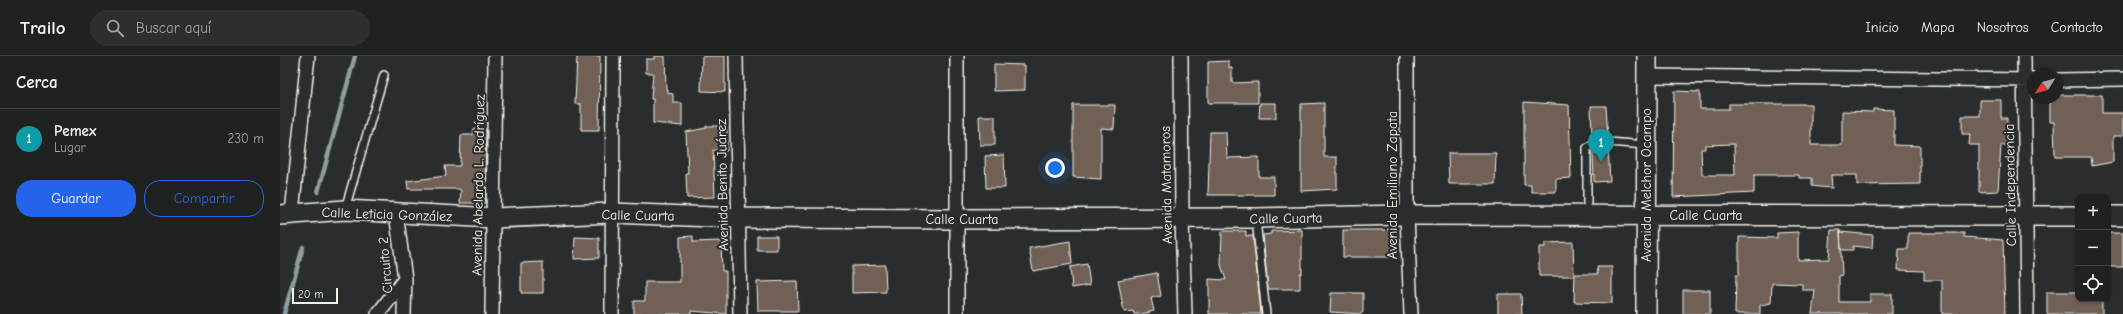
<!DOCTYPE html>
<html lang="es">
<meta charset="utf-8">
<style>
:root{--surface:#202222;--page:#2d2f2f;--text:#f1f3f6;--muted:#a2a4a5;--line:#3d3f40;--accent:#2563eb}
body{margin:0;font-family:"Comic Neue",sans-serif;background:var(--page);color:var(--text)}
.controls{position:absolute;right:12px;bottom:12px;display:grid;overflow:hidden;border-radius:8px;box-shadow:0 1px 3px #0004}
.controls button{width:36px;height:36px;display:grid;place-items:center;padding:0;border:0;border-bottom:1px solid var(--line);background:var(--surface);color:var(--text);font:20px sans-serif}
.compass{position:absolute;left:1747px;top:12px;width:36px;height:36px;border-radius:50%;background:var(--surface);box-shadow:0 1px 3px #0004;rotate:234deg}
.scale{position:absolute;left:12px;bottom:10px;width:46px;box-sizing:border-box;padding-left:4px;border:2px solid #f4f1e8;border-top:0;font-size:11px;line-height:14px;white-space:nowrap;color:#f4f1e8;-webkit-text-stroke:3px #2a2d2e;paint-order:stroke}
.you{position:absolute;left:775px;top:112px;width:14px;height:14px;margin:-10px;border:3px solid #fff;border-radius:50%;background:#1a73e8;box-shadow:0 0 0 6px #1a73e833}
.badge{display:grid;place-items:center;width:26px;height:26px;border-radius:50%;background:var(--accent);color:#fff;font-size:13px;font-weight:700}
.pin{position:absolute;translate:-50% -33px;filter:drop-shadow(0 1px 2px #0008)}
.pin::after{content:'';position:absolute;top:21px;width:14px;height:12px;background:inherit;clip-path:polygon(0 0,100% 0,50% 100%)}
.list{margin:0;padding:0;list-style:none}
h2{display:flex;justify-content:space-between;align-items:center;height:52px;margin:0;padding:0 16px;font-size:17px}
h2 small{font-size:13px;font-weight:400;color:var(--muted)}
.list li{display:grid;grid-template-columns:26px 1fr auto;gap:12px;align-items:center;box-sizing:border-box;height:60px;padding:0 16px;border-top:1px solid var(--line)}
.list b{display:block;font-size:15px;white-space:nowrap}
.list p{margin:0;font-size:13px;white-space:nowrap;color:var(--muted)}
.list em{font-size:13px;font-style:normal;color:var(--muted)}
.actions{display:flex;gap:8px;padding:12px 16px}
.actions a{flex:1;padding:9px 0;border:1px solid var(--accent);border-radius:16px;text-align:center;font-size:14px;color:var(--accent)}
.actions .main{background:var(--accent);color:#fff}
.icon{flex:none;width:22px;height:22px;fill:none;stroke:currentColor;stroke-width:2;stroke-linecap:round;stroke-linejoin:round}
.map{position:relative;flex:none;width:1843px;height:258px;overflow:hidden}
header{display:flex;align-items:center;gap:24px;box-sizing:border-box;height:56px;padding:0 20px;background:var(--surface);border-bottom:1px solid var(--line)}
header strong{font-size:19px}
nav{display:flex;gap:22px;margin-inline-start:auto;font-size:14px}
.search{width:280px;height:36px;background:var(--page);display:flex;align-items:center;gap:10px;box-sizing:border-box;padding:0 14px;border-radius:22px;color:var(--muted);font-size:15px}
main{display:flex}
aside{flex:1;background:var(--surface)}
.map>svg:first-child{display:block}
.lines{fill:none;stroke-linecap:round;stroke-linejoin:round}
.stream{stroke:#8e9f9e;stroke-width:4.5}
.building{fill:#6f6155;stroke:#f4f1e8;fill-rule:evenodd}
.lane-casing{stroke:#f4f1e8;stroke-width:10}
.street-casing{stroke:#f4f1e8;stroke-width:16}
.secondary-casing{stroke:#f4f1e8;stroke-width:22}
.lane{stroke:#2a2d2e;stroke-width:7}
.street{stroke:#2a2d2e;stroke-width:13}
.secondary{stroke:#2a2d2e;stroke-width:19}
.labels{text-anchor:middle;stroke-width:4;stroke-linejoin:round;paint-order:stroke}
.street-label{font-size:14px;fill:#f4f1e8;stroke:#2a2d2e}
</style>
<header>
<strong>Trailo</strong>
<div class="search"><svg class="icon" aria-label="search" viewBox="0 0 24 24"><circle cx="10" cy="10" r="6"/><path d="M15 15l6 6"/></svg>Buscar aquí</div>
<nav><a>Inicio</a><a>Mapa</a><a>Nosotros</a><a>Contacto</a></nav>
</header>
<main>
<aside>
<h2>Cerca<small></small></h2>
<ul class="list">
<li><span class="badge" style="background:#0f9aa8">1</span><div><b>Pemex</b><p>Lugar</p></div><em>230 m</em></li>
</ul>
<div class="actions"><a class="main">Guardar</a><a>Compartir</a></div>
</aside>
<div class="map">
<svg width="1843" height="258" viewBox="0 0 1843 258">
<rect width="100%" height="100%" fill="#2a2d2e"/>
<filter id="ink" filterUnits="userSpaceOnUse"><feTurbulence type="fractalNoise" baseFrequency=".025" numOctaves="2"/><feDisplacementMap in="SourceGraphic" scale="8" xChannelSelector="R" yChannelSelector="G"/><feConvolveMatrix kernelMatrix="1 2 1 2 8 2 1 2 1" color-interpolation-filters="sRGB"/></filter>
<g filter="url(#ink)">
<g class="lines">
<!-- stream -->
<path class="stream" d="M 38,136 L 75,0
M 4,258 L 23,191"/>
</g>
<!-- building -->
<path class="building" d="M 297,0 L 320,0 L 319,74 L 301,74 L 301,48 L 295,48 Z
M 374,0 L 385,0 L 386,33 L 388,33 L 388,37 L 393,38 L 393,47 L 402,47 L 402,70 L 373,67 L 373,43 L 371,43 L 373,17 L 366,17 L 366,3 L 374,3 Z
M 422,0 L 445,0 L 445,36 L 421,35 Z
M 949,5 L 949,12 L 952,12 L 952,27 L 978,26 L 978,47 L 928,47 L 928,6 Z
M 714,8 L 745,9 L 745,34 L 714,35 Z
M 1394,35 L 1420,36 L 1420,53 L 1449,53 L 1449,48 L 1531,48 L 1531,89 L 1562,89 L 1562,55 L 1593,56 L 1593,53 L 1614,54 L 1614,89 L 1640,90 L 1640,128 L 1577,129 L 1577,119 L 1551,119 L 1552,132 L 1539,131 L 1532,130 L 1532,122 L 1519,122 L 1519,119 L 1474,119 L 1474,137 L 1393,141 ZM 1454,88 L 1455,119 L 1422,119 L 1421,93 L 1425,93 L 1425,89 Z
M 1777,39 L 1822,39 L 1822,57 L 1843,57 L 1843,80 L 1833,80 L 1833,106 L 1812,110 L 1811,101 L 1775,101 L 1774,66 L 1770,66 L 1770,42 L 1777,42 Z
M 1700,44 L 1721,44 L 1721,62 L 1727,62 L 1727,89 L 1721,89 L 1718,135 L 1699,136 L 1699,89 L 1689,89 L 1690,78 L 1682,78 L 1682,60 L 1700,60 Z
M 1244,46 L 1289,49 L 1291,122 L 1276,123 L 1276,136 L 1251,136 L 1251,129 L 1244,129 Z
M 980,47 L 996,47 L 996,62 L 979,62 Z
M 1044,47 L 1044,101 L 1057,101 L 1057,133 L 1021,135 L 1021,48 Z
M 793,49 L 835,49 L 834,73 L 821,72 L 821,123 L 793,121 Z
M 1311,50 L 1326,50 L 1328,81 L 1323,86 L 1328,91 L 1330,125 L 1314,126 L 1313,94 L 1318,87 L 1317,84 L 1312,82 Z
M 699,60 L 715,60 L 715,89 L 700,89 Z
M 426,70 L 447,70 L 447,95 L 433,94 L 435,141 L 407,142 L 406,117 L 408,117 L 406,76 L 426,72 Z
M 194,73 L 206,73 L 205,147 L 180,147 L 181,134 L 179,133 L 128,133 L 127,125 L 166,120 L 165,110 L 180,110 L 181,79 L 193,79 Z
M 930,76 L 946,76 L 947,102 L 979,101 L 979,121 L 994,121 L 994,139 L 928,139 Z
M 1168,97 L 1216,97 L 1215,128 L 1169,128 Z
M 724,99 L 725,132 L 706,132 L 705,100 Z
M 1022,174 L 1022,217 L 1020,217 L 1020,233 L 988,233 L 983,179 L 991,178 L 991,175 Z
M 1063,174 L 1115,174 L 1115,201 L 1063,201 Z
M 1551,174 L 1560,174 L 1562,219 L 1559,220 L 1559,246 L 1590,246 L 1590,238 L 1612,238 L 1612,258 L 1532,258 L 1535,234 L 1522,234 L 1522,228 L 1492,227 L 1491,247 L 1480,249 L 1480,258 L 1455,258 L 1456,219 L 1459,219 L 1459,181 L 1497,182 L 1497,177 L 1518,176 L 1518,204 L 1549,203 Z
M 942,175 L 966,175 L 966,180 L 973,180 L 981,258 L 929,258 L 929,223 L 946,224 L 941,209 Z
M 1560,176 L 1593,179 L 1592,192 L 1573,190 L 1573,194 L 1561,194 Z
M 1628,177 L 1684,177 L 1684,181 L 1723,184 L 1725,258 L 1662,258 L 1662,224 L 1644,224 L 1644,215 L 1618,214 L 1619,193 L 1628,193 Z
M 1828,177 L 1843,177 L 1843,211 L 1828,211 Z
M 413,180 L 413,186 L 441,185 L 442,215 L 446,215 L 446,258 L 411,255 L 411,258 L 354,258 L 354,245 L 365,245 L 365,226 L 400,226 L 400,181 Z
M 477,180 L 497,180 L 497,194 L 477,194 Z
M 295,181 L 319,182 L 319,202 L 294,203 Z
M 790,185 L 792,208 L 753,215 L 749,192 Z
M 1293,186 L 1294,220 L 1259,220 L 1259,191 L 1265,191 L 1265,187 Z
M 263,206 L 263,237 L 241,237 L 241,207 Z
M 807,208 L 810,229 L 792,232 L 790,211 Z
M 605,209 L 606,236 L 572,237 L 572,210 Z
M 1317,211 L 1332,211 L 1332,247 L 1294,246 L 1295,218 L 1318,218 Z
M 877,217 L 881,240 L 871,242 L 874,255 L 862,258 L 854,258 L 853,255 L 844,256 L 838,224 Z
M 517,225 L 518,255 L 478,255 L 477,226 Z
M 1403,234 L 1430,234 L 1430,258 L 1403,258 Z
M 1767,236 L 1798,236 L 1798,243 L 1822,243 L 1822,258 L 1767,258 Z
M 1051,237 L 1083,237 L 1083,256 L 1081,258 L 1050,256 Z
M 1218,238 L 1241,238 L 1242,258 L 1218,258 Z"/>
<g class="lines">
<!-- lane casing -->
<g class="lane-casing">
<path id="lane" d="M 1328,86 L 1366,89
M 65,153 L 104,19
M 1307,159 L 1307,92 L 1313,87
M 976,163 L 986,258"/>
</g>
<!-- street casing -->
<g class="street-casing">
<path id="street" d="M 456,0 L 460,258
M 901,0 L 902,163 L 905,258
M 1127,0 L 1127,159 L 1131,258
M 1744,0 L 1747,258
M 1367,20 L 1753,24
M 1777,24 L 1843,23
M 12,157 L 28,0
M 116,157 L 125,223 L 124,258
M 98,258 L 125,223
M 212,258 L 215,0
M 332,258 L 333,0
M 677,258 L 677,0"/>
</g>
<!-- secondary casing -->
<g class="secondary-casing">
<path id="secondary" d="M 0,159 L 65,154 L 214,162 L 331,157 L 459,162 L 677,163 L 976,162 L 1127,159 L 1798,160
M 1828,160 L 1843,160
M 1366,258 L 1367,0"/>
</g>
<!-- lane -->
<use href="#lane" class="lane"/>
<!-- street -->
<use href="#street" class="street"/>
<!-- secondary -->
<use href="#secondary" class="secondary"/>
</g>
</g>
<g class="labels">
<!-- street labels -->
<g class="street-label">
<text transform="translate(198 129) rotate(-89)" y="5">Avenida Abelardo L. Rodríguez</text>
<text transform="translate(442 129) rotate(-91)" y="5">Avenida Benito Juárez</text>
<text transform="translate(886 129) rotate(-91)" y="5">Avenida Matamoros</text>
<text transform="translate(1112 129) rotate(-90)" y="5">Avenida Emiliano Zapata</text>
<text transform="translate(1366 129) rotate(-90)" y="5">Avenida Melchor Ocampo</text>
<text transform="translate(1730 129) rotate(-91)" y="5">Calle Independencia</text>
<text transform="translate(107 158) rotate(2)" y="5">Calle Leticia González</text>
<text transform="translate(358 159) rotate(1)" y="5">Calle Cuarta</text>
<text x="1426" y="164">Calle Cuarta</text>
<text transform="translate(1006 162) rotate(-1)" y="5">Calle Cuarta</text>
<text x="682" y="168">Calle Cuarta</text>
<text transform="translate(105 209) rotate(-95)" y="5">Circuito 2</text>
</g>
</g>
</svg>
<div class="controls">
<button>+</button>
<button>−</button>
<button><svg class="icon" aria-label="locate" viewBox="0 0 24 24"><circle cx="12" cy="12" r="6"/><path d="M12 2v4M12 18v4M2 12h4M18 12h4"/></svg></button>
</div>
<svg class="compass" viewBox="-18 -18 36 36"><path d="M0-13l5 13h-10z" fill="#e53935"/><path d="M0 13l5-13h-10z" fill="#a2a4a5"/></svg>
<div class="scale">20 m</div>
<div class="you"></div>
<div class="pin badge" style="left:1321px;top:106px;background:#0f9aa8">1</div>
</div>
</main>
